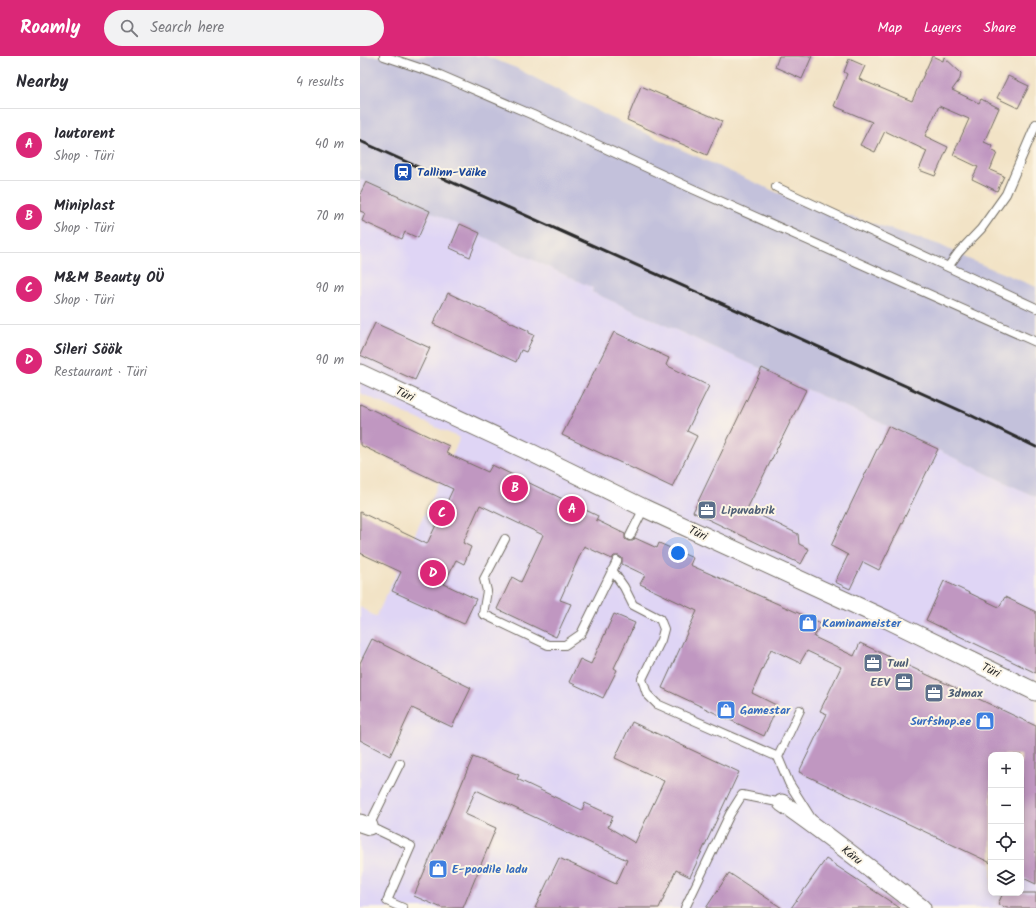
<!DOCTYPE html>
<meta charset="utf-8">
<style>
:root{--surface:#fff;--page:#f2f2f3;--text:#2b2b33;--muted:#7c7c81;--line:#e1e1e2;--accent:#db2777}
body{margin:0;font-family:Kalam,sans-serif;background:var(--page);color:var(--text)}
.controls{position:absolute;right:12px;bottom:12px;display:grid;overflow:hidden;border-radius:8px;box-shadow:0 2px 10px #0003}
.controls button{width:36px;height:36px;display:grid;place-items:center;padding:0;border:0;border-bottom:1px solid var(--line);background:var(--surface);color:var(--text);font:20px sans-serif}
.you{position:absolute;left:318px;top:497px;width:14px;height:14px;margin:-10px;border:3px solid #fff;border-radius:50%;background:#1a73e8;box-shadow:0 0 0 6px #1a73e833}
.badge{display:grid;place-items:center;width:26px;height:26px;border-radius:50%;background:var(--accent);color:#fff;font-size:13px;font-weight:700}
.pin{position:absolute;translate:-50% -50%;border:2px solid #fff;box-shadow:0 1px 4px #0006}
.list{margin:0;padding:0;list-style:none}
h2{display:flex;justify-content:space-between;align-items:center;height:52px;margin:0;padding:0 16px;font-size:17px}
h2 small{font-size:13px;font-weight:400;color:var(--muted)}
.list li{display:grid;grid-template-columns:26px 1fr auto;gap:12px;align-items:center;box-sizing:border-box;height:72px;padding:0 16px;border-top:1px solid var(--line)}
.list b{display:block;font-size:15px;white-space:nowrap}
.list p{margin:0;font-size:13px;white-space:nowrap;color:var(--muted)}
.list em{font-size:13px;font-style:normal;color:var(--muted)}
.icon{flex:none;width:22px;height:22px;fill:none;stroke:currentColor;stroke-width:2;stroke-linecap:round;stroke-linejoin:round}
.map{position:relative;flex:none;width:676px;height:852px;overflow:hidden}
header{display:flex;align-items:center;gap:24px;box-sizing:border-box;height:56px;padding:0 20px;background:var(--accent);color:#fff}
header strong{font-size:19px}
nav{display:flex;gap:22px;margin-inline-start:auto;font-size:14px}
.search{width:280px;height:36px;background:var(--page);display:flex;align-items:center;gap:10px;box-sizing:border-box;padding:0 14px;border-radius:22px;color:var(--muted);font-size:15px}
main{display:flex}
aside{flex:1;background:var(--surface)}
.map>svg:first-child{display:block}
.built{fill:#dfd5f5;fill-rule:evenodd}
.industrial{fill:#c3c1db}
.building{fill:#c097c1}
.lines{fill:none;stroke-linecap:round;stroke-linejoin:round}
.lane-casing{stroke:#716b61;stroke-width:10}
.street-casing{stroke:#716b61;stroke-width:19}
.lane{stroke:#fff;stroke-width:8}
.street{stroke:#fff;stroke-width:17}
.rail{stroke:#2b2b2b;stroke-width:3}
.labels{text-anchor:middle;stroke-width:4;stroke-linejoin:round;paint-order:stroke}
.transit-label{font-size:12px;font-weight:bold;fill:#164399;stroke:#fcf5e5;text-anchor:start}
.street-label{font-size:12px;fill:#2b2b2b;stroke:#fcf5e5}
.service-label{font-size:12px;font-weight:bold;fill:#4e5e75;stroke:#fcf5e5;text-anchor:start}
.shop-label{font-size:12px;font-weight:bold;fill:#366cbe;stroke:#fcf5e5;text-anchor:start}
</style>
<header>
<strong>Roamly</strong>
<div class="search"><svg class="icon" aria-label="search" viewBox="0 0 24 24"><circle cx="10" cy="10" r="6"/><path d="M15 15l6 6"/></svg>Search here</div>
<nav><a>Map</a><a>Layers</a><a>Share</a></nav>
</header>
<main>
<aside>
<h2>Nearby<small>4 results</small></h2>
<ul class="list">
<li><span class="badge">A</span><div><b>1autorent</b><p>Shop · Türi</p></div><em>40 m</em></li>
<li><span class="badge">B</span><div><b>Miniplast</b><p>Shop · Türi</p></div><em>70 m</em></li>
<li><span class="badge">C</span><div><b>M&amp;M Beauty OÜ</b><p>Shop · Türi</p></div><em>90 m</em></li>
<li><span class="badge">D</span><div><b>Sileri Söök</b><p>Restaurant · Türi</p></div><em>90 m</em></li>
</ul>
</aside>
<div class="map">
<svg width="676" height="852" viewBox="0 0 676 852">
<rect width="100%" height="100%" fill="#fcf5e5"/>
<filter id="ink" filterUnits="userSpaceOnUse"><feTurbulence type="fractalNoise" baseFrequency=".025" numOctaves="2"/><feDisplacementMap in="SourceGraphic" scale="8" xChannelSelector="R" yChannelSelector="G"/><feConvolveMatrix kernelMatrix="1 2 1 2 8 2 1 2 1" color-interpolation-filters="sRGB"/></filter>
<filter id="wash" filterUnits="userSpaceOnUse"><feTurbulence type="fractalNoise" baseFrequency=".012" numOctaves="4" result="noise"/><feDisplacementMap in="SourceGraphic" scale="16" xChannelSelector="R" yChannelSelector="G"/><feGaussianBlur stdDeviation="0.9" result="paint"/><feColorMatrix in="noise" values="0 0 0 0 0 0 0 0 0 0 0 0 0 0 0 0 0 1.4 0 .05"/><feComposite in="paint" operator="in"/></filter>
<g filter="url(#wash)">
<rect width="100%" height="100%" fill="#f2e3c6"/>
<!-- built -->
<path class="built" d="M 0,122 L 233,232 L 232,236 L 528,370 L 676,441 L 676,852 L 0,852 L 0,551 L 16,561 L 100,382 L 0,337 ZM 631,699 L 661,699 L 661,837 L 631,837 Z"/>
<!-- industrial -->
<path class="industrial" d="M 0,0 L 125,0 L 156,12 L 247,60 L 418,137 L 580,189 L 608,203 L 676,231 L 676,441 L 528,370 L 232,236 L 233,232 L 0,123 Z"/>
<g id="blocks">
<!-- building -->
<path class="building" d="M 419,0 L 452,0 L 442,23 L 415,11 Z
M 572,0 L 583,5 L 584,1 L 601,17 L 600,23 L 592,34 L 619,47 L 621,43 L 639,52 L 624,86 L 633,90 L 631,94 L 637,97 L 630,114 L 644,120 L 637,135 L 612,123 L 618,111 L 593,99 L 609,63 L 579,50 L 565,80 L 588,91 L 575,120 L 559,114 L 567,95 L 525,75 L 515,96 L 500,89 L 512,66 L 474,50 L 487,18 L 484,16 L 489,3 L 505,10 L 499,23 L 552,45 Z
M 648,20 L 669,30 L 658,52 L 637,42 Z
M 281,30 L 362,65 L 347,99 L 267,64 Z
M 6,126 L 70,155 L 58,182 L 45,176 L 42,183 L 2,165 L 5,157 L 0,155 L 0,138 Z
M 100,168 L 120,177 L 110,201 L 90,192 Z
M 88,237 L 169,275 L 169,277 L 174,279 L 166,296 L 161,294 L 156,306 L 73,268 Z
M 15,267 L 70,292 L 55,324 L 0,299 Z
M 254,276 L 309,302 L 306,309 L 349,330 L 327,375 L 337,380 L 312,431 L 202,379 Z
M 402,312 L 446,334 L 387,453 L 438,478 L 439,488 L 449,493 L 441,508 L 333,456 Z
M 0,348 L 89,390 L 86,397 L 128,416 L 132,409 L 238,460 L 236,464 L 265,478 L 265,483 L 268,485 L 273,485 L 275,482 L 297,492 L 299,487 L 333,502 L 330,509 L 461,567 L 454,581 L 494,600 L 500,587 L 676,670 L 676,828 L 661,821 L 661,699 L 631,699 L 631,807 L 439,716 L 467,658 L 460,655 L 481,611 L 447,595 L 440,607 L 411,593 L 392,637 L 418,650 L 404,680 L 302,632 L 337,555 L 280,528 L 285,519 L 262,508 L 262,502 L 259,500 L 254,500 L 252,503 L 224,490 L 200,544 L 211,548 L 196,581 L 137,553 L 152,521 L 161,526 L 183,479 L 120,449 L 103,487 L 111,491 L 104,508 L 96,504 L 84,528 L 116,543 L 104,568 L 32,535 L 41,516 L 0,497 L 0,456 L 67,488 L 93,433 L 0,389 Z
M 528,370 L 578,393 L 519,514 L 503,506 L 490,533 L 475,526 L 488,499 L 471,490 Z
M 584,525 L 639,551 L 645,541 L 676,556 L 676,617 L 566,564 Z
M 254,558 L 275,567 L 254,612 L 257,614 L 243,642 L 209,626 L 220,603 L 231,608 Z
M 12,583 L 111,632 L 92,671 L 52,652 L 30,700 L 0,684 L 0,607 Z
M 272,666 L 379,716 L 330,821 L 316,814 L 299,852 L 175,852 L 199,802 L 256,828 L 267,804 L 116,734 L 105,758 L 136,772 L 103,852 L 82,852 L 54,840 L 113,701 L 159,719 L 157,723 L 222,754 L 225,747 L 253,760 L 248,771 L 275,787 L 304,725 L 255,702 Z
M 466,803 L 540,852 L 431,852 Z
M 369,817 L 422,852 L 346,852 Z
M 643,837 L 676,837 L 676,852 L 647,852 L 638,848 Z"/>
</g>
</g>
<g filter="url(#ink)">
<use href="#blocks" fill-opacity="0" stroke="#716b61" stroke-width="1"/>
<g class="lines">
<!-- lane casing -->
<g class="lane-casing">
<path id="lane" d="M 24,0 L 80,19 L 173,59 L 333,133 L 676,286
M 416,131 L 588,211 L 599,196 L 621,173 L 646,138 L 676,68
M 588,211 L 676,252
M 270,480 L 284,452
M 145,483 L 124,523 L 127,535 L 123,558 L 188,589 L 205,589 L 221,578 L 257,505
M 252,514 L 264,531 L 273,549 L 300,563 L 304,573 L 301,584 L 282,623 L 287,638 L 297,648 L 418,701 L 429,727 L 451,762
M 418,701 L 440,654
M 40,707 L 9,770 L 51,790 L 27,845 L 43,852
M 325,852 L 370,758 L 382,739 L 422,747"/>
</g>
<!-- street casing -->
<g class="street-casing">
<path id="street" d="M 0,317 L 172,397 L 284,452 L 528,564 L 676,636
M 422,747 C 470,780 515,817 562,852
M 0,767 L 9,770"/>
</g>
<!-- lane -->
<use href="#lane" class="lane"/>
<!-- street -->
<use href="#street" class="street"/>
<!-- rail -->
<path class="rail" d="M 0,85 L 608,358 L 676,391"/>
</g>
</g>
<!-- icons -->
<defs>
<g id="station-square" transform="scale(1)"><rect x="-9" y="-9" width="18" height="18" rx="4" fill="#1a4fb4" stroke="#fcf5e5"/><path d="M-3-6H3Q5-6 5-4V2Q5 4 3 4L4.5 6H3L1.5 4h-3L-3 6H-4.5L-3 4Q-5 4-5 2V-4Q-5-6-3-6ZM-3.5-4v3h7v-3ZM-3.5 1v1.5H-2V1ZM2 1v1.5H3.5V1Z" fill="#fff"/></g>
<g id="office-square" transform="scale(1)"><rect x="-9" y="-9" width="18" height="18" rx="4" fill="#5c6f8a" stroke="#fcf5e5"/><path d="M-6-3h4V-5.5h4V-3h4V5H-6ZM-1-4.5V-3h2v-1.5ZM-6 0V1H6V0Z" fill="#fff"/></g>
<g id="shop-square" transform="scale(1)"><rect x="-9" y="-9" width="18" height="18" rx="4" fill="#3f7fe0" stroke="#fcf5e5"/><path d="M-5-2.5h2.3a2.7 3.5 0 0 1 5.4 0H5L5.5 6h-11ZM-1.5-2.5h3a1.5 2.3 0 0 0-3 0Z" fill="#fff"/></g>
</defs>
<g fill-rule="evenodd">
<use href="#station-square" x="43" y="116"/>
<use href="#office-square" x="347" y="454"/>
<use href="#shop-square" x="448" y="567"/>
<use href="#office-square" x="513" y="607"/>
<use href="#office-square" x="544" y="626"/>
<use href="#office-square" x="574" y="637"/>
<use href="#shop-square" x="366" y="654"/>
<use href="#shop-square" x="625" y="665"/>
<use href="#shop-square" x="78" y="813"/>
</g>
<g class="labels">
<!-- transit labels -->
<g class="transit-label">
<text x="57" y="120">Tallinn-Väike</text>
</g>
<!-- street labels -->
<g class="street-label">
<text transform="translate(45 338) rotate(25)" y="4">Türi</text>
<text transform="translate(338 477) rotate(25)" y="4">Türi</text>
<text transform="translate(631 614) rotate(26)" y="4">Türi</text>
<text transform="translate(492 799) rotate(39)" y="4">Käru</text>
</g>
<!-- service labels -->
<g class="service-label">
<text x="361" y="458">Lipuvabrik</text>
<text x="527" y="611">Tuul</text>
<text x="530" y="630" text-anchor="end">EEV</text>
<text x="588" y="641">3dmax</text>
</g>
<!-- shop labels -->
<g class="shop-label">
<text x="462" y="571">Kaminameister</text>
<text x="380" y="658">Gamestar</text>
<text x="611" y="669" text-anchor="end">Surfshop.ee</text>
<text x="92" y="817">E-poodile ladu</text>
</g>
</g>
</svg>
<div class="controls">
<button>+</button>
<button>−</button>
<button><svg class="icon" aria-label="locate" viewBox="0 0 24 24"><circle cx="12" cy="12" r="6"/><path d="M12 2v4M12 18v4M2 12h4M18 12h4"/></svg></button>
<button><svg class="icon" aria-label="layers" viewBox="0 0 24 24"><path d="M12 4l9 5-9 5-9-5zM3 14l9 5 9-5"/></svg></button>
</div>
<div class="you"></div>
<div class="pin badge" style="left:212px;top:453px">A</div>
<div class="pin badge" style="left:155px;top:432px">B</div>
<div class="pin badge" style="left:82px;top:457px">C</div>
<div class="pin badge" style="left:73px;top:517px">D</div>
</div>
</main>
